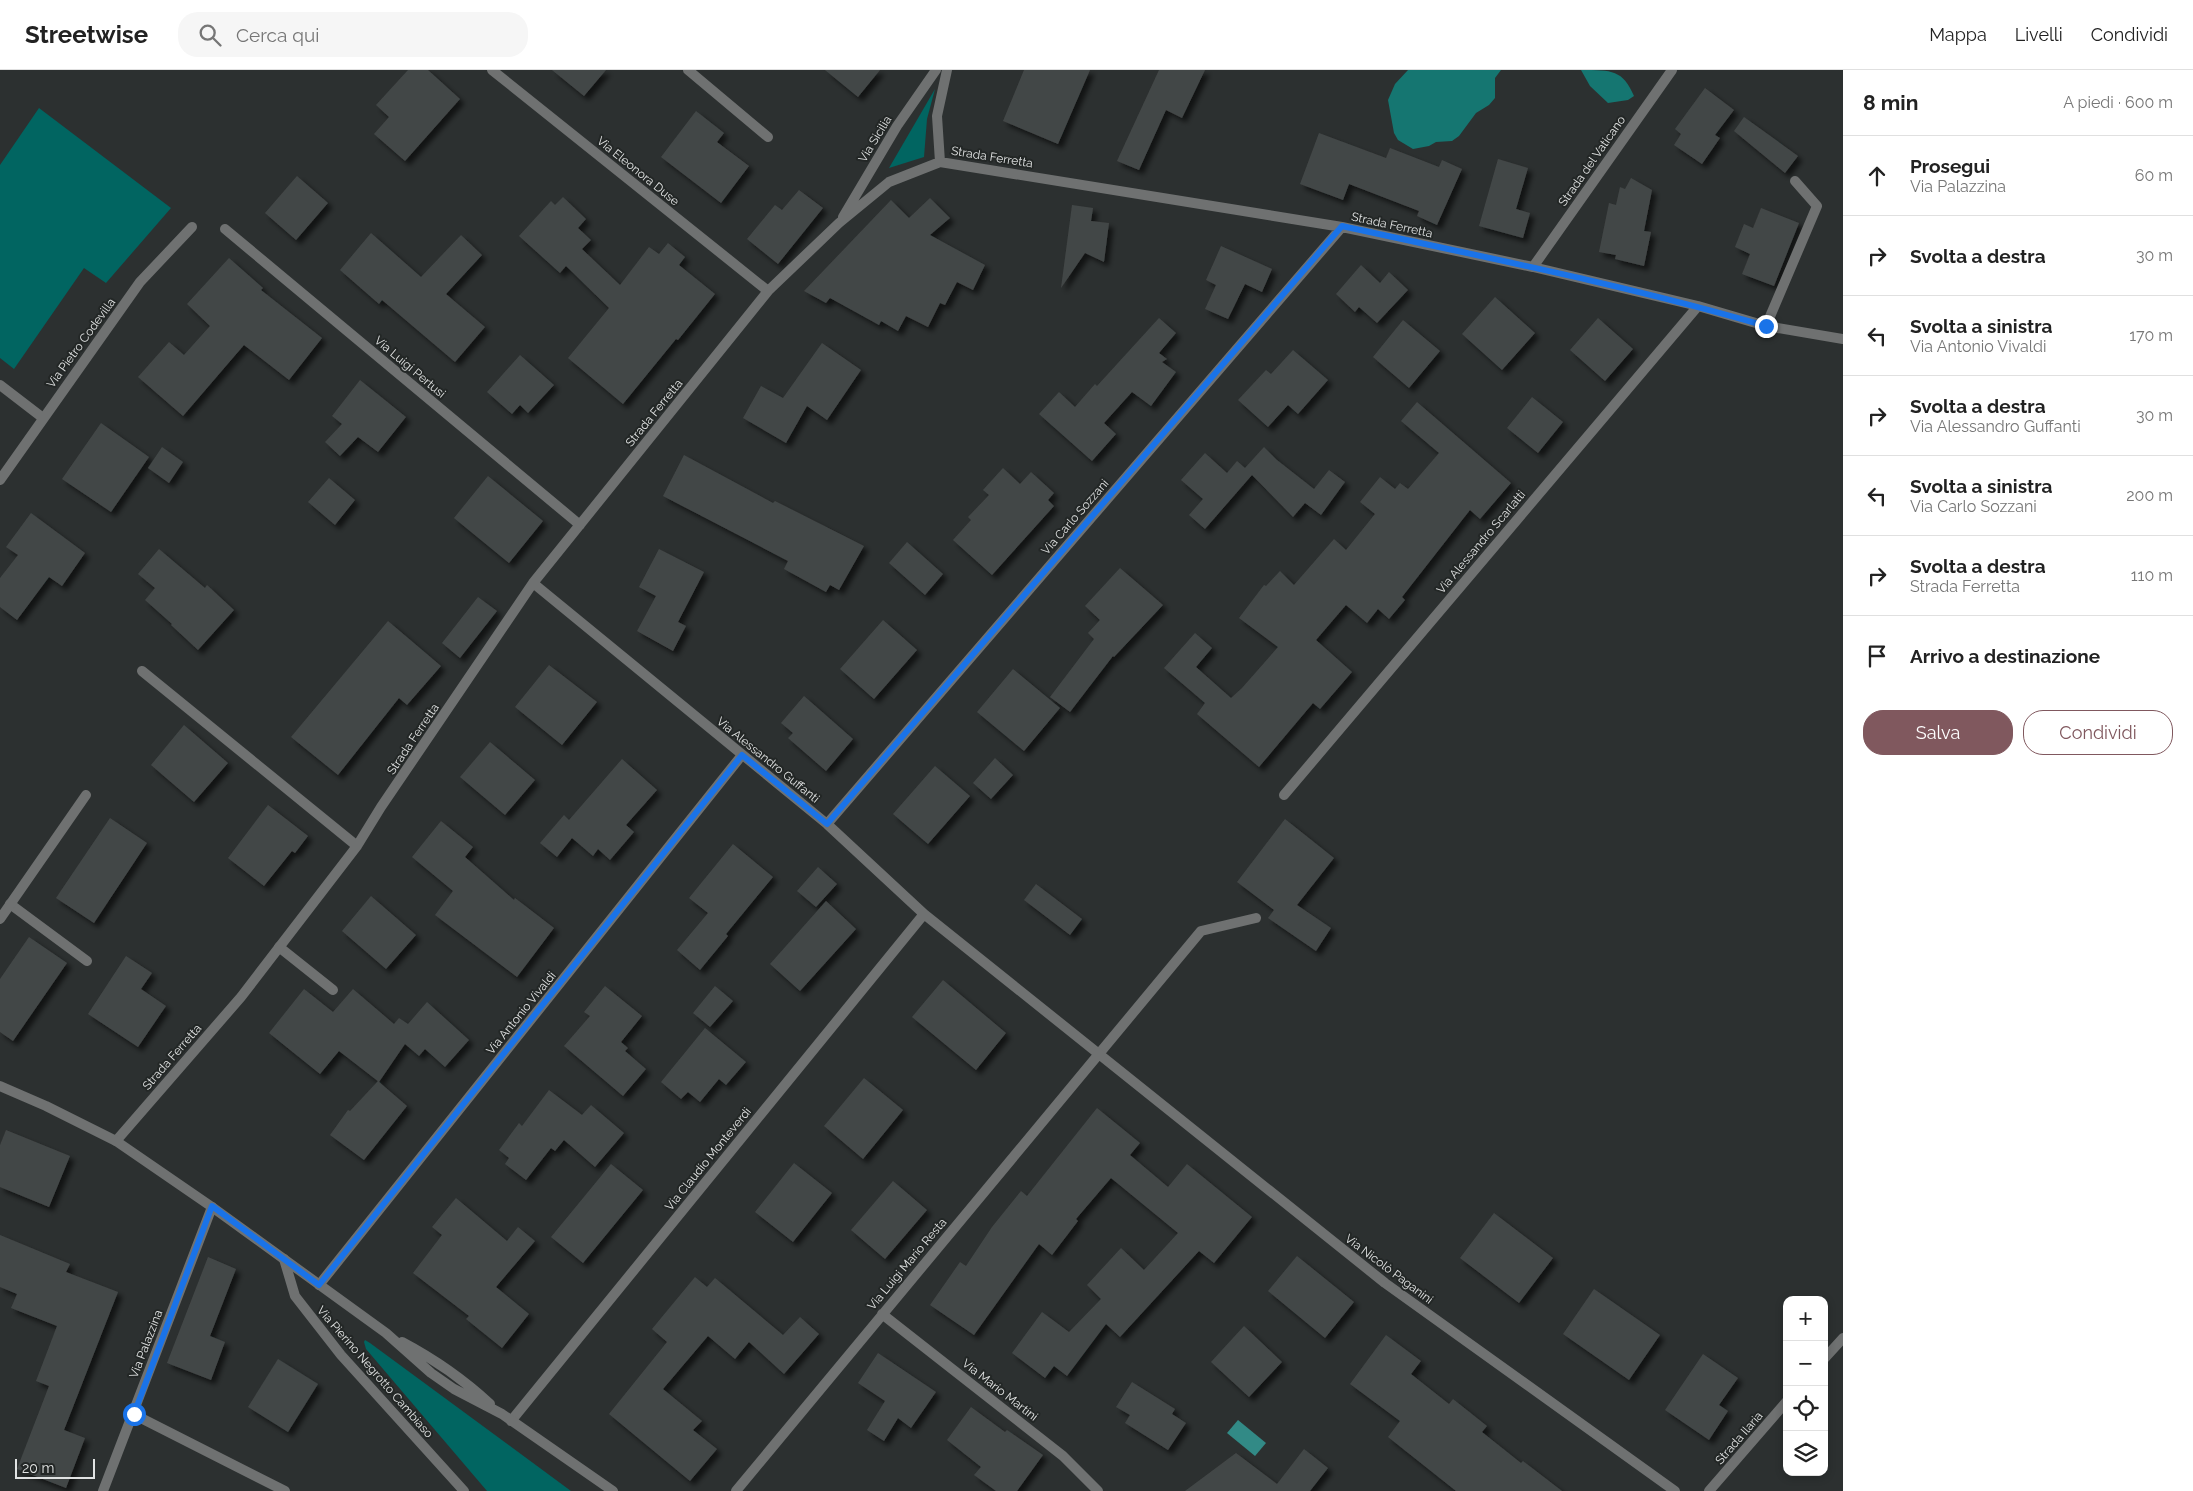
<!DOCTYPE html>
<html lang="it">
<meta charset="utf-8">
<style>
:root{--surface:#fff;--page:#f6f6f6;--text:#222;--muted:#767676;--line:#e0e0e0;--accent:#80585e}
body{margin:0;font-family:Raleway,sans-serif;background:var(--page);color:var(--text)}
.controls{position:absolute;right:15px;bottom:15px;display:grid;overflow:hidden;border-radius:10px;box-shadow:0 2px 8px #0003}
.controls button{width:45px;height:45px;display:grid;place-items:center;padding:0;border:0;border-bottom:1px solid var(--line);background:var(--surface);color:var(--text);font:25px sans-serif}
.scale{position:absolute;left:15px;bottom:12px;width:80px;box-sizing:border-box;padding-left:5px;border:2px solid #e1e3e3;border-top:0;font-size:14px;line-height:18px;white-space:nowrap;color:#e1e3e3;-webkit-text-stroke:4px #232726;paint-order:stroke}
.stop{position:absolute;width:15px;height:15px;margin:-11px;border:4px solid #1a73e8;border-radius:50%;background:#fff}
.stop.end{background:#1a73e8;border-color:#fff;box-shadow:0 1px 5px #0008}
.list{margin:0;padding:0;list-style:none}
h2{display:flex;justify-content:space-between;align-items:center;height:65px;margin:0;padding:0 20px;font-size:21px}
h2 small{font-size:16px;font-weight:400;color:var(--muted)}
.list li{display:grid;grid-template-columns:32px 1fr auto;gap:15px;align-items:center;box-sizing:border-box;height:80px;padding:0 20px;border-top:1px solid var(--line)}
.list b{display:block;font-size:19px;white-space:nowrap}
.list p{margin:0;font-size:16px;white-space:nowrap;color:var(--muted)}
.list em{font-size:16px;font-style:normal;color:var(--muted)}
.actions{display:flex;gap:10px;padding:15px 20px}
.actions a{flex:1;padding:11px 0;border:1px solid var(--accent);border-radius:20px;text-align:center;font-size:18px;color:var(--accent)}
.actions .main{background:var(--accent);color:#fff}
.icon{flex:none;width:28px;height:28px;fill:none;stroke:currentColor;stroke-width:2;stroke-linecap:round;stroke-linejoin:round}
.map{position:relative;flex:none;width:1843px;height:1421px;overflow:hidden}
header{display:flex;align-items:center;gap:30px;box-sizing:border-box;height:70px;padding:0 25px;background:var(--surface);border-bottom:1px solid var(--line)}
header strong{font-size:24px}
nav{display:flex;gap:28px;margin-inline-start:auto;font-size:18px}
.search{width:350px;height:45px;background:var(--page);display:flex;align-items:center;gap:12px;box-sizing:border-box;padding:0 18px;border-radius:20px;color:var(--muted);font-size:19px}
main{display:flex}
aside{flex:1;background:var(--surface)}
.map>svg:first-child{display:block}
.green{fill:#016561}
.forest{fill:#157671}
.water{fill:#328a86}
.building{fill:#434747;filter:url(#shadow)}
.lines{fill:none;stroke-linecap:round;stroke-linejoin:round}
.service{stroke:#6f7171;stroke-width:10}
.minor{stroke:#6f7171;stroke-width:10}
.tertiary{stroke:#6f7171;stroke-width:10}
.route{stroke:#1a73e8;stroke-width:6}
.labels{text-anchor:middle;stroke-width:4;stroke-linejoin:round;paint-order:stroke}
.street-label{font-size:12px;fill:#e1e3e3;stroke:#232726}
</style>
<header>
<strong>Streetwise</strong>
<div class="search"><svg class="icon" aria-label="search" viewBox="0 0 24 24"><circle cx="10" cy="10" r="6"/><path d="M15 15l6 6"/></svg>Cerca qui</div>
<nav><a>Mappa</a><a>Livelli</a><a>Condividi</a></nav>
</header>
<main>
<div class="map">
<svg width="1843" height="1421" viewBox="0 0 1843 1421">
<defs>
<filter id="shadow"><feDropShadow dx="4.5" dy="4.5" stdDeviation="2.5" flood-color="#0009"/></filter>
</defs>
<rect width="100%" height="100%" fill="#2c3030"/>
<!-- green -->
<path class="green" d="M 935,19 L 927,49 L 924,87 L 889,98 Z
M 39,38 L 171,138 L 106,213 L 84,198 L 14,299 L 0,288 L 0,95 Z
M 365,1270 L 370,1273 L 571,1421 L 487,1421 L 366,1279 L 364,1272 Z"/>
<!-- forest -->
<path class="forest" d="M 1408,0 L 1501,0 L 1495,8 L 1495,28 L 1489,35 L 1476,43 L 1459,66 L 1452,71 L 1436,72 L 1429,76 L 1413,79 L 1398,70 L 1394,63 L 1388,30 L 1395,14 Z
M 1581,0 C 1612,0 1623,0 1634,26 L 1628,30 L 1608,33 L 1590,16 Z"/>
<!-- water -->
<path class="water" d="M 1238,1350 L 1266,1373 L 1255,1386 L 1227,1363 Z"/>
<!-- building -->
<path class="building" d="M 408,0 L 428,0 L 460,29 L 405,91 L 374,64 L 389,47 L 376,35 Z
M 552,0 L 606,0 L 584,26 Z
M 825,0 L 880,0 L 858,27 Z
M 1024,0 L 1090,0 L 1058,74 L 1003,51 Z
M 1159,0 L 1205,0 L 1182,48 L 1166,40 L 1139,100 L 1117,91 Z
M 1705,18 L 1734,40 L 1715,65 L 1720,68 L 1702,94 L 1674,75 L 1681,64 L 1675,59 Z
M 696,41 L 724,63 L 717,72 L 749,96 L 721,133 L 661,87 Z
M 1744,47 L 1798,86 L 1785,103 L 1734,61 Z
M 1319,63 L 1386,88 L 1390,78 L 1439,97 L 1442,90 L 1462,99 L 1437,155 L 1417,146 L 1419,141 L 1349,114 L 1343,130 L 1300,114 Z
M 1498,89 L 1528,98 L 1516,139 L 1530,143 L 1523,168 L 1479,156 Z
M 297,106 L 328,133 L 296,170 L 265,143 Z
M 1631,108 L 1652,120 L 1644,161 L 1651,162 L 1644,196 L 1615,189 L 1616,185 L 1599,182 L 1609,133 L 1616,135 L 1620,117 L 1625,119 Z
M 799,120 L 823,138 L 778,194 L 747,169 L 775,135 L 782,140 Z
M 563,127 L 586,149 L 578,158 L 591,170 L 582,179 L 620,215 L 649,177 L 659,184 L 668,173 L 685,187 L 679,195 L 715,224 L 678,270 L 676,269 L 623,334 L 568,288 L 609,238 L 566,196 L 560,203 L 519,166 L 551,131 L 555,135 Z
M 930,128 L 950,148 L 930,165 L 985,195 L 973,220 L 957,212 L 945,235 L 940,233 L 928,257 L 906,246 L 898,261 L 881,251 L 879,255 L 830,228 L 826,233 L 804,221 L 891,130 L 909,148 Z
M 1072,135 L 1093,138 L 1091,151 L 1109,153 L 1104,192 L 1085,183 L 1061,218 Z
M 1761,138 L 1799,153 L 1774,216 L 1742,204 L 1750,184 L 1735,177 L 1744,154 L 1753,158 Z
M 371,163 L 421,207 L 461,165 L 482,185 L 446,224 L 485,257 L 455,292 L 382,230 L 379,234 L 340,200 Z
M 1221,176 L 1272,199 L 1262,222 L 1245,214 L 1228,249 L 1205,239 L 1216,215 L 1206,210 Z
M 229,188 L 263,218 L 261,220 L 322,268 L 289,310 L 244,275 L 183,346 L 138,307 L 169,272 L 184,285 L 210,256 L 187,234 Z
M 1361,195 L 1380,213 L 1389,202 L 1408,220 L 1377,253 L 1359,237 L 1355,242 L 1336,224 Z
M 1495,227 L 1535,263 L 1502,300 L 1462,264 Z
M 1159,248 L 1176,263 L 1159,283 L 1167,289 L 1162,292 L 1176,302 L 1151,336 L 1132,322 L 1104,353 L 1116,364 L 1092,391 L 1039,344 L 1059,322 L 1075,337 L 1095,314 L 1097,316 Z
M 1598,248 L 1633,279 L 1605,311 L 1570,280 Z
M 1403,250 L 1440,281 L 1409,318 L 1373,287 Z
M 822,273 L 861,300 L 827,350 L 807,336 L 786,373 L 743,348 L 761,316 L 783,328 Z
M 1293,280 L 1328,310 L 1298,344 L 1288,335 L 1268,357 L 1238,330 L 1266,300 L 1271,304 Z
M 520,285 L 554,315 L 528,343 L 520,335 L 512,344 L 487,322 Z
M 360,310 L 406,347 L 378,382 L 358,367 L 340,386 L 325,372 L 342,354 L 332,346 Z
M 1532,327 L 1563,352 L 1538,383 L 1507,358 Z
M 1417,332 L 1511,413 L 1480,449 L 1470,440 L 1402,527 L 1405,530 L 1389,549 L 1378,539 L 1367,553 L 1346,535 L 1316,570 L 1352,602 L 1320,639 L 1313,633 L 1259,697 L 1197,644 L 1205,633 L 1164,598 L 1195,563 L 1212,578 L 1196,597 L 1231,628 L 1242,618 L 1278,577 L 1239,548 L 1264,515 L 1266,516 L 1280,501 L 1294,515 L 1334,469 L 1346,480 L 1375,444 L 1360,432 L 1380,407 L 1395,419 L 1400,413 L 1408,419 L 1439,383 L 1401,351 Z
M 101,353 L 149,387 L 111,442 L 62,409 Z
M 162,377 L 183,392 L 169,413 L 148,398 Z
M 1264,377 L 1277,390 L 1314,419 L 1329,400 L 1345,412 L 1321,445 L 1305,433 L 1293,447 L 1252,405 L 1205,459 L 1189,445 L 1203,429 L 1181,410 L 1205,383 L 1227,403 L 1237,391 L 1245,398 Z
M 684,385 L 773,433 L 775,431 L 864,476 L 839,520 L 830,515 L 826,522 L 784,499 L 788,491 L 663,426 Z
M 1003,398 L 1020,414 L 1031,402 L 1054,423 L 1048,430 L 1054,436 L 992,505 L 953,470 L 971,450 L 968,447 L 989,425 L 983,420 Z
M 488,406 L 543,451 L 509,493 L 454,448 Z
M 329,408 L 355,430 L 335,455 L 308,432 Z
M 31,443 L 85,483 L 62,516 L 49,507 L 17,550 L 0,537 L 0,508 L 18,485 L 6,477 Z
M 907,472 L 943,504 L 925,525 L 889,493 Z
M 159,479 L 205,518 L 207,515 L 234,540 L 198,580 L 171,555 L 172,554 L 145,530 L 155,518 L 138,504 Z
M 659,479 L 704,502 L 678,552 L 686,556 L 673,581 L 637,561 L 656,526 L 639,517 Z
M 1120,498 L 1163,535 L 1114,587 L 1113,586 L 1070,642 L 1050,627 L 1094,569 L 1088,563 L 1100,550 L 1085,536 Z
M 478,527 L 497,541 L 460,588 L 442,573 Z
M 883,550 L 917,580 L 874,629 L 840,599 Z
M 388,551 L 441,596 L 407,635 L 399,628 L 338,705 L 291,667 Z
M 549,595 L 597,632 L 562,675 L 515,637 Z
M 1013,599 L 1060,638 L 1024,681 L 977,642 Z
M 804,626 L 853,669 L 826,701 L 788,668 L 793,663 L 781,653 Z
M 184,655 L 228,693 L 194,732 L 151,695 Z
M 490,672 L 535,710 L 505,745 L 460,707 Z
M 995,688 L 1013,705 L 991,729 L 973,713 Z
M 622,689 L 657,720 L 626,755 L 634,762 L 610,790 L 598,779 L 593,786 L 572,768 L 557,787 L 540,773 L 564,745 L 569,750 Z
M 935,696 L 970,726 L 928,774 L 893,744 Z
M 268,735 L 308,766 L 295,783 L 292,781 L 264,816 L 228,788 Z
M 110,748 L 147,773 L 94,853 L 56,828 Z
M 1285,749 L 1334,788 L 1297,835 L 1331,858 L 1316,881 L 1268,848 L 1274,840 L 1237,812 Z
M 441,751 L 473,777 L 465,787 L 514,830 L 515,828 L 554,858 L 517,907 L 435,845 L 453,821 L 412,787 Z
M 733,774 L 773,807 L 726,864 L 728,866 L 700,900 L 677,880 L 708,843 L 689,828 Z
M 818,797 L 837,814 L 816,837 L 797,821 Z
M 1036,814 L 1082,849 L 1070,865 L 1024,830 Z
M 371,826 L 416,865 L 386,899 L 342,861 Z
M 826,831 L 856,859 L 800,921 L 770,894 Z
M 29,867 L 67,893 L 13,971 L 0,962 L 0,909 Z
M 126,886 L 152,903 L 141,919 L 166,936 L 138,977 L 88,944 Z
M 943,910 L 1006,963 L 976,1000 L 912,947 Z
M 605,916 L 642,946 L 621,972 L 628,978 L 625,981 L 646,999 L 623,1026 L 564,976 L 590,946 L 584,942 Z
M 715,916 L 733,931 L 710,957 L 693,943 Z
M 304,919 L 333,942 L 353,919 L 394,954 L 399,948 L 408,954 L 427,932 L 469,970 L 445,997 L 425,979 L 419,986 L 405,974 L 379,1012 L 339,981 L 320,1004 L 269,963 Z
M 705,958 L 746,992 L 726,1015 L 719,1009 L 700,1032 L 688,1022 L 681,1029 L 661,1012 Z
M 864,1008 L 903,1040 L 863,1089 L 824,1056 Z
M 378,1011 L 407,1036 L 364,1090 L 330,1065 L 348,1040 L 350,1041 Z
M 549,1020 L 582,1045 L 591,1035 L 624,1063 L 595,1097 L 564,1070 L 555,1081 L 551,1078 L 526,1110 L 505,1094 L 509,1088 L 499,1080 L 519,1053 L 522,1056 Z
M 1097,1038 L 1140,1073 L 1130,1085 L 1168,1117 L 1187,1094 L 1252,1147 L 1214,1193 L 1199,1181 L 1120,1267 L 1106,1254 L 1067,1306 L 1054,1296 L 1045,1308 L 1012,1283 L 1042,1242 L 1069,1262 L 1101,1229 L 1087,1215 L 1121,1178 L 1144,1200 L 1178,1163 L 1111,1108 L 1076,1149 L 1078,1151 L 1052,1185 L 1039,1174 L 974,1265 L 930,1235 L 960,1192 L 966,1196 L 992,1157 L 1021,1121 L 1027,1126 Z
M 6,1060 L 70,1086 L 49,1137 L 0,1117 L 0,1075 Z
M 794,1093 L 832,1123 L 793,1172 L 755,1142 Z
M 611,1094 L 643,1120 L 583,1193 L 551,1167 Z
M 893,1111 L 927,1140 L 885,1189 L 851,1160 Z
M 456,1128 L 507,1171 L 518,1157 L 535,1171 L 496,1217 L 529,1244 L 502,1278 L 466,1249 L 469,1246 L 413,1203 L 442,1165 L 432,1157 Z
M 1494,1143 L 1553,1188 L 1519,1233 L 1460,1188 Z
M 0,1165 L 70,1194 L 66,1202 L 118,1222 L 64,1360 L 85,1368 L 66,1418 L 17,1399 L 49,1316 L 36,1311 L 57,1256 L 11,1238 L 17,1224 L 0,1217 Z
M 1297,1186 L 1354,1232 L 1325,1268 L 1268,1221 Z
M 208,1187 L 236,1199 L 210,1266 L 225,1272 L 211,1310 L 167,1293 Z
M 695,1207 L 707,1217 L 715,1208 L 783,1265 L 800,1247 L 819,1264 L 784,1304 L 749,1272 L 735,1289 L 708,1266 L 663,1319 L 702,1351 L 693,1360 L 717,1379 L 690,1411 L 609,1344 L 667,1272 L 652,1259 Z
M 1594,1219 L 1660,1265 L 1629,1310 L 1563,1264 Z
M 1244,1256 L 1282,1292 L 1249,1327 L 1211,1292 Z
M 1386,1265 L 1421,1291 L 1411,1304 L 1449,1334 L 1453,1329 L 1487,1356 L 1482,1362 L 1521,1393 L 1523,1391 L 1562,1421 L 1456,1421 L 1388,1367 L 1400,1351 L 1350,1314 Z
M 878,1283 L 936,1322 L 911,1358 L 898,1348 L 884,1371 L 867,1360 L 885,1331 L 858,1313 Z
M 1703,1284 L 1738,1308 L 1719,1335 L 1728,1341 L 1709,1370 L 1665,1340 Z
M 278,1289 L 318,1314 L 288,1362 L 248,1337 Z
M 1132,1312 L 1175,1339 L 1172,1344 L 1186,1353 L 1168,1380 L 1125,1353 L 1130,1345 L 1116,1337 Z
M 971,1337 L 1005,1362 L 1007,1360 L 1043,1385 L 1017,1421 L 996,1421 L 974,1405 L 981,1397 L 947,1370 Z
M 1304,1379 L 1328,1398 L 1310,1421 L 1185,1421 L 1236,1383 L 1277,1414 Z"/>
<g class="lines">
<!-- service -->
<path class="service" d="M 1766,256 L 1817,136 L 1795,111
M 10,834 L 87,891
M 279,877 L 333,920
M 1098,985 L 1201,861 L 1256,848"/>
<!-- minor -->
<path class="minor" d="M 492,0 L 768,221
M 688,0 L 768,67
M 940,92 L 937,46 L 947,0
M 843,147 L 897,56 L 936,0
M 225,159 L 580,455
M 1533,197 L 1672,0
M 0,315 L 43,348
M 0,410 L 140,212 L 192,157
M 533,513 L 827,754 L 924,844 L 1385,1213 L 1675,1421
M 142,601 L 357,776
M 1284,725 L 1698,236
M 827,754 L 1342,157
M 0,849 L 86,725
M 116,1071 L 241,927 L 357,776 L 381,737 L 533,513 L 768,221 L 839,153 L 889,112 L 940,92 L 1342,157 L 1533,197 L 1698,236 L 1766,256 L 1843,269
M 284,1189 L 295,1226 L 341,1285 L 464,1421
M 319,1215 L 742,685
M 882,1244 L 1063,1386 L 1098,1421
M 1824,1289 L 1843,1268
M 133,1344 L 285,1421
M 511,1351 L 924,844
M 103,1421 L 212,1137
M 736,1421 L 1098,985
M 1709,1421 L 1787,1331"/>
<!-- tertiary -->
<path class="tertiary" d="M 0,1016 L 46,1036 L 116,1071 L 212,1137 L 386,1263 L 431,1303 L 454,1319 L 502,1344 L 613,1421
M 402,1272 C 436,1290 462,1308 490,1334"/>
</g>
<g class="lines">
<!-- route -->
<path class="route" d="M 134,1344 L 212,1136 L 319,1215 L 742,685 L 827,754 L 1342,156 C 1483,187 1626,215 1766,256"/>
</g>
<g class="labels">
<!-- street labels -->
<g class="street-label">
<text transform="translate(875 69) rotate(-59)" y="4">Via Sicilia</text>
<text transform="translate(992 87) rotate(9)" y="4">Strada Ferretta</text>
<text transform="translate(1592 91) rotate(-55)" y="4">Strada del Vaticano</text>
<text transform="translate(638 101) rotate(39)" y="4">Via Eleonora Duse</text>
<text transform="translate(1392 155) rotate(12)" y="4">Strada Ferretta</text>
<text transform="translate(81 273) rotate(-54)" y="4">Via Pietro Codevilla</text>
<text transform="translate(410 297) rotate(40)" y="4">Via Luigi Pertusi</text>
<text transform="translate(654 343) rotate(-51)" y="4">Strada Ferretta</text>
<text transform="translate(1075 447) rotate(-49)" y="4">Via Carlo Sozzani</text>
<text transform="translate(1481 472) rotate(-50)" y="4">Via Alessandro Scarlatti</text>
<text transform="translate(413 669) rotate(-56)" y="4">Strada Ferretta</text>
<text transform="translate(768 690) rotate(39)" y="4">Via Alessandro Guffanti</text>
<text transform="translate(521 943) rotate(-51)" y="4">Via Antonio Vivaldi</text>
<text transform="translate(172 987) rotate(-49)" y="4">Strada Ferretta</text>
<text transform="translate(708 1089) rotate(-51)" y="4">Via Claudio Monteverdi</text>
<text transform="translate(907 1194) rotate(-50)" y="4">Via Luigi Mario Resta</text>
<text transform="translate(1389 1199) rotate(37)" y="4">Via Nicolò Paganini</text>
<text transform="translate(146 1274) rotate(-69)" y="4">Via Palazzina</text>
<text transform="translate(375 1302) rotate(49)" y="4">Via Pierino Negrotto Cambiaso</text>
<text transform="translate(1000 1320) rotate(38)" y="4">Via Mario Martini</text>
<text transform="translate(1739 1368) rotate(-49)" y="4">Strada Ilaria</text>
</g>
</g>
</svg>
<div class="controls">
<button>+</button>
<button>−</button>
<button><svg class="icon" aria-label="locate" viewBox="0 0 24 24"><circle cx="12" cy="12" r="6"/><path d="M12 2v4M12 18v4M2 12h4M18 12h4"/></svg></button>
<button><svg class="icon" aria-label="layers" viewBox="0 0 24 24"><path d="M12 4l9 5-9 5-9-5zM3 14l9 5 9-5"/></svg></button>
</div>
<div class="scale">20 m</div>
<div class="stop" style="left:134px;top:1344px"></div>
<div class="stop end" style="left:1766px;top:256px"></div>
</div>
<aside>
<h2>8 min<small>A piedi · 600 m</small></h2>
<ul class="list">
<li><svg class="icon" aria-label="ahead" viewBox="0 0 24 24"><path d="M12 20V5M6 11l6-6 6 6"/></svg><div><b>Prosegui</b><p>Via Palazzina</p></div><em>60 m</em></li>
<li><svg class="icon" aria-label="right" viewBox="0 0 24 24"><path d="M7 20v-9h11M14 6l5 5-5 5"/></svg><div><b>Svolta a destra</b></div><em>30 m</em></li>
<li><svg class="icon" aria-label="left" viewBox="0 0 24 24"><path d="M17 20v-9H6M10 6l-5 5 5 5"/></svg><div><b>Svolta a sinistra</b><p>Via Antonio Vivaldi</p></div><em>170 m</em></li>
<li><svg class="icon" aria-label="right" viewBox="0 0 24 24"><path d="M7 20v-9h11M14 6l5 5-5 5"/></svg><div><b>Svolta a destra</b><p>Via Alessandro Guffanti</p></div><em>30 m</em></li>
<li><svg class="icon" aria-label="left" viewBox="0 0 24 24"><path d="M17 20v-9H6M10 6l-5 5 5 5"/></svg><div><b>Svolta a sinistra</b><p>Via Carlo Sozzani</p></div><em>200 m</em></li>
<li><svg class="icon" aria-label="right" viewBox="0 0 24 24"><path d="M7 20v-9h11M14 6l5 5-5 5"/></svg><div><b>Svolta a destra</b><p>Strada Ferretta</p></div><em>110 m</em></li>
<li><svg class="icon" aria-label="arrive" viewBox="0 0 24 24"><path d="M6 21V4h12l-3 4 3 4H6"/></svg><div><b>Arrivo a destinazione</b></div></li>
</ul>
<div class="actions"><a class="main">Salva</a><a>Condividi</a></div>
</aside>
</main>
